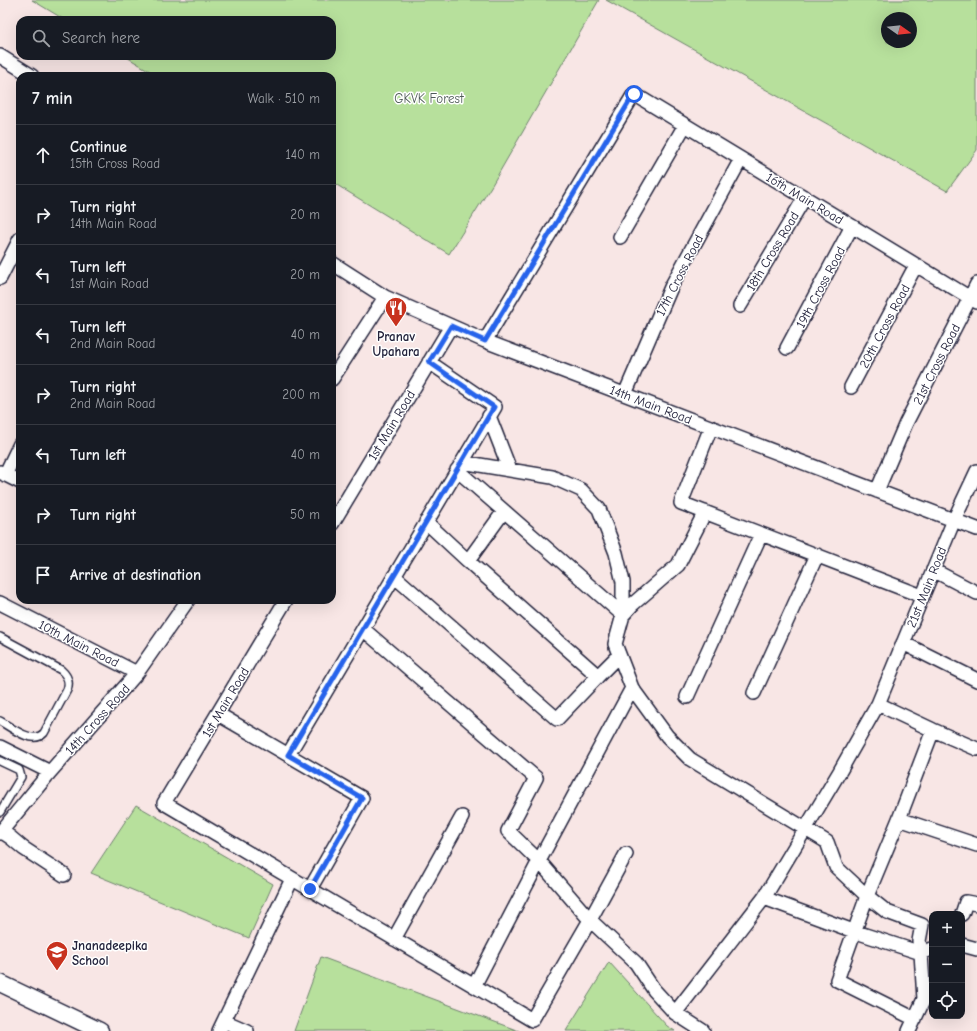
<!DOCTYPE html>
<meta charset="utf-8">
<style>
:root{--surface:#171b24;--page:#20242c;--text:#f1f3f6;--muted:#9ea1a6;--line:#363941}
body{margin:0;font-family:"Comic Neue",sans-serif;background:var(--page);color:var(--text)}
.controls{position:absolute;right:12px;bottom:12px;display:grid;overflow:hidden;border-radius:8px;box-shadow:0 4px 16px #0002}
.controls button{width:36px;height:36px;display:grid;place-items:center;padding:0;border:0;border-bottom:1px solid var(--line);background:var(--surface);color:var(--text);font:20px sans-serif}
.compass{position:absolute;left:881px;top:12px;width:36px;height:36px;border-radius:50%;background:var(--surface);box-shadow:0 4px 16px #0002;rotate:105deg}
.stop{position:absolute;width:12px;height:12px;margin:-9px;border:3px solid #2563eb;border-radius:50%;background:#fff}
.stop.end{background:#2563eb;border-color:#fff;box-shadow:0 1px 4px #0008}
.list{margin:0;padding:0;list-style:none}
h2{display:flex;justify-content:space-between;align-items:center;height:52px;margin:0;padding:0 16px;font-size:17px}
h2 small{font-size:13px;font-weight:400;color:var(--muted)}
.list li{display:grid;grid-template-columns:26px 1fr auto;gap:12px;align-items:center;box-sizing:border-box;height:60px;padding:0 16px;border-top:1px solid var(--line)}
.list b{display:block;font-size:15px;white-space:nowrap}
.list p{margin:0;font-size:13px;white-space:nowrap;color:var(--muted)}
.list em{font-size:13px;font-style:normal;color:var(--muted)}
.icon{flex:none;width:22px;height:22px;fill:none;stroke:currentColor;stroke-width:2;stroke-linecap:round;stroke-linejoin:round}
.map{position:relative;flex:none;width:977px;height:1031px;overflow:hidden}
.search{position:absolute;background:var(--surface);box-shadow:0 4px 16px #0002;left:16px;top:16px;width:320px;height:44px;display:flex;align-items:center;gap:10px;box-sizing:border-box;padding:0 14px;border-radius:12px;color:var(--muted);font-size:15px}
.panel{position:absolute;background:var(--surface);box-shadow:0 4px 16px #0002;left:16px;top:72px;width:320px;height:532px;border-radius:12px}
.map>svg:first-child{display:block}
.green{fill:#b7e09c;stroke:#6c816c;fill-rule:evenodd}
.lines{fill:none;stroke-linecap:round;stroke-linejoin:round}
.service-casing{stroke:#22223b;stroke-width:10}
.minor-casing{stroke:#22223b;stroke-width:16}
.tertiary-casing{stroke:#22223b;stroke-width:19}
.service{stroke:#fff;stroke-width:7}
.minor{stroke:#fff;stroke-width:13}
.tertiary{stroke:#fff;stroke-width:16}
.route{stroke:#2563eb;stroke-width:5}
.labels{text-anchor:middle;stroke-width:3;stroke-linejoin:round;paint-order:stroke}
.park-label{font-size:13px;fill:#4f5b58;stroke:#fff}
.street-label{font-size:13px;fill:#22223b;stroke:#fff}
.poi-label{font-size:13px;font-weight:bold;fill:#22223b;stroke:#fff}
</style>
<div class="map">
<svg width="977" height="1031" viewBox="0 0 977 1031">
<rect width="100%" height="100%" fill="#f8e6e5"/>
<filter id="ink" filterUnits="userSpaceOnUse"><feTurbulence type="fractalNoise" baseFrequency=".025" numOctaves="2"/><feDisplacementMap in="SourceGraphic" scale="8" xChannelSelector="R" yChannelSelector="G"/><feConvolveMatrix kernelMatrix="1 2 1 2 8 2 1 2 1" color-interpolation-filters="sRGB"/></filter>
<g filter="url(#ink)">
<!-- green -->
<path class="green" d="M 32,0 L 599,0 L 492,185 L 449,254 L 332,182 L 332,76 L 158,76 L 125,56 L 332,56 L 332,20 L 65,20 Z
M 606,0 L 977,0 L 977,150 L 947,191 ZM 887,18 L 911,18 L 911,42 L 887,42 Z
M 136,805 L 273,884 L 249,938 L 91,873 Z
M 321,957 L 519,1031 L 294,1031 Z
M 609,962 L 667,1026 L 675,1031 L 566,1031 Z"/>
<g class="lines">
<!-- service casing -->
<g class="service-casing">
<path id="service" d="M 0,637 L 61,670 C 68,676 70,682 67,690 L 44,733 C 33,745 12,728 0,721
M 0,761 L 19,770 L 21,777 L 0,812"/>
</g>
<!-- minor casing -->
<g class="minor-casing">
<path id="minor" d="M 0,56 L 32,76
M 620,237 L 685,125
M 332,263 L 385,297 L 485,341 L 977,529
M 0,278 L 20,239
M 740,306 L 805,197
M 485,341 L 634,94 L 977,302
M 787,348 L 852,226
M 332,379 L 385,297
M 851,387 L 916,265
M 625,394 L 672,285 L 741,159
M 489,416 L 510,470
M 711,427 L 681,503 L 922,596
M 462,462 L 552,477 L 581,490 L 599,509 L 616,553 L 623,582 L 623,615
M 457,470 L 623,615 L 615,644 L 632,688 L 667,736 L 690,759 L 827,842 L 836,867 L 867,896 L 837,980 L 915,1019
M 0,472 L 20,482
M 5,475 L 20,444
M 877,491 L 906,423 L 977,284
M 426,522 L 468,561 L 598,676 L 619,655
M 332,524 L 451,326
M 468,561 L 504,511
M 933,570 L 977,593
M 394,576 L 557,719 L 598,676
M 286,600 L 164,803 L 532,1020 L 590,920 L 626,854
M 0,603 L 137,673
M 623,615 L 633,604 L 678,565 L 705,512
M 363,629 L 536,778 L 508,831 L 539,861 L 590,920 L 636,963 L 654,990 L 675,1013 L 703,1031
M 903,643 L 977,680
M 754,693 L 817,555
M 687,697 L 761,534
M 878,704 L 933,730 L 977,749
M 218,714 L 362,798 L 310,889
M 0,747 L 50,772
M 288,755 L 495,407 L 429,362
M 899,819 L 977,845
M 1,831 L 10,837 L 23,848 L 64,875
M 0,833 L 50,772 L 137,673 L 188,600
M 764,898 L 856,932 L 921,953 L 924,999 L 909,1031
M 962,914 L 966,902 L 977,904
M 394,939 L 462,817
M 962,945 L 977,949
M 932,949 L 921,953 L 919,941 L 922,925 L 887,912 L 867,896 L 899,819 L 933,730
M 474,986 L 539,861 L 632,688
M 675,1013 L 764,898 L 840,771 L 878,704 L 954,520 L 977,471
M 224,1021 L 247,1031
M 219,1031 L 292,879"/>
</g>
<!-- tertiary casing -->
<g class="tertiary-casing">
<path id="tertiary" d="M 0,983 L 100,1031"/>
</g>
<!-- service -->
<use href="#service" class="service"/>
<!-- minor -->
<use href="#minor" class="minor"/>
<!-- tertiary -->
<use href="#tertiary" class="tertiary"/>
</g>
</g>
<g class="lines" filter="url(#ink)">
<!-- route -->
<path class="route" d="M 310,889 L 362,798 L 288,755 L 494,407 L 429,362 L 451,326 L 485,341 L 634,94"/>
</g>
<!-- icons -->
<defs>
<g id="restaurant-pin" transform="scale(1.15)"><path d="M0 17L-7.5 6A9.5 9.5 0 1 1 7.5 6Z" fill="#c8321e" stroke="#fff"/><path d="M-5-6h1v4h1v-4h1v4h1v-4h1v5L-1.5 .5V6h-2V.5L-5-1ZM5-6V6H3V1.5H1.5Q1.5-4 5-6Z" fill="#fff"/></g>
<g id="school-pin" transform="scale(1.15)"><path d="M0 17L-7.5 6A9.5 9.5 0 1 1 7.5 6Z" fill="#c8321e" stroke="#fff"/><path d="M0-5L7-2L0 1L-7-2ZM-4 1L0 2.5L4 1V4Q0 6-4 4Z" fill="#fff"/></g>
</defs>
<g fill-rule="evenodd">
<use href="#restaurant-pin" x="396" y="308"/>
<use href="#school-pin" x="57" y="952"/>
</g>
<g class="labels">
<!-- park labels -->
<g class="park-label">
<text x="429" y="103">GKVK Forest</text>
</g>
<!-- street labels -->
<g class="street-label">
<text transform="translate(805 198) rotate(31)" y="5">16th Main Road</text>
<text transform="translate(772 251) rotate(-59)" y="5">18th Cross Road</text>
<text transform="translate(679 275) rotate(-63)" y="5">17th Cross Road</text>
<text transform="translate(820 287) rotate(-62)" y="5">19th Cross Road</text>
<text transform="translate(884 326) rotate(-62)" y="5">20th Cross Road</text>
<text transform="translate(936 364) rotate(-63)" y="5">21st Cross Road</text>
<text transform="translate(651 404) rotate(21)" y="5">14th Main Road</text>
<text transform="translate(391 425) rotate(-59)" y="5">1st Main Road</text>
<text transform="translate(926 587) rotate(-68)" y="5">21st Main Road</text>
<text transform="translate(79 643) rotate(27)" y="5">10th Main Road</text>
<text transform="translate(225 702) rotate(-59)" y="5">1st Main Road</text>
<text transform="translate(97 719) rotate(-48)" y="5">14th Cross Road</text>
</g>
<!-- poi labels -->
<g class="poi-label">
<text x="396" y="341">Pranav<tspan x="396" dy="15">Upahara</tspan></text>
<text x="72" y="950" text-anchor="start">Jnanadeepika<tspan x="72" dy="15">School</tspan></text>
</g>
</g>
</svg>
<div class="controls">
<button>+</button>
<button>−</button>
<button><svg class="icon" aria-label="locate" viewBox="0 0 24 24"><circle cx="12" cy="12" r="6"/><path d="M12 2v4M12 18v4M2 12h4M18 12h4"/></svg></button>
</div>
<svg class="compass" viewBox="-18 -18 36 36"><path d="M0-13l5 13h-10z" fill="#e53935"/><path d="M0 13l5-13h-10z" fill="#9ea1a6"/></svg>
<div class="stop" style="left:634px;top:94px"></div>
<div class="stop end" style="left:310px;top:889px"></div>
<div class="search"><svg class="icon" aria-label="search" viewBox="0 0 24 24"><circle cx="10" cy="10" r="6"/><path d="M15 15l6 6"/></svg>Search here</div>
<section class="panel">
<h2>7 min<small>Walk · 510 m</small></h2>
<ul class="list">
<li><svg class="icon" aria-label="ahead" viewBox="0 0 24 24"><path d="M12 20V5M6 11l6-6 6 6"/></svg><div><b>Continue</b><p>15th Cross Road</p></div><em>140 m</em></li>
<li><svg class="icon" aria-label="right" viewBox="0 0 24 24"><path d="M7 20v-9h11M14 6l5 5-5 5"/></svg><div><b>Turn right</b><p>14th Main Road</p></div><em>20 m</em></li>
<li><svg class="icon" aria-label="left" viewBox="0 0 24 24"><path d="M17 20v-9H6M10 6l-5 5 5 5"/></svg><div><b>Turn left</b><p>1st Main Road</p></div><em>20 m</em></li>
<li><svg class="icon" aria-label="left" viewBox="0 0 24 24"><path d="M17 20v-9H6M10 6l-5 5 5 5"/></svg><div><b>Turn left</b><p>2nd Main Road</p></div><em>40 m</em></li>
<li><svg class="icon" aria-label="right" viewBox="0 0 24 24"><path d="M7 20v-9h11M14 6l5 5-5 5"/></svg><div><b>Turn right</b><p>2nd Main Road</p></div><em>200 m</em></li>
<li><svg class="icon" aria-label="left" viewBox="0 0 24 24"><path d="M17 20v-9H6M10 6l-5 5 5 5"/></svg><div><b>Turn left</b></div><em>40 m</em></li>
<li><svg class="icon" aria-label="right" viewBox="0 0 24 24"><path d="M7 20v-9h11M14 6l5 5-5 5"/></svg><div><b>Turn right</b></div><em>50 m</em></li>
<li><svg class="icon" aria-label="arrive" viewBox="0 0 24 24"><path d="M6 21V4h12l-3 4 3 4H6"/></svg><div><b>Arrive at destination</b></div></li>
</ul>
</section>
</div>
